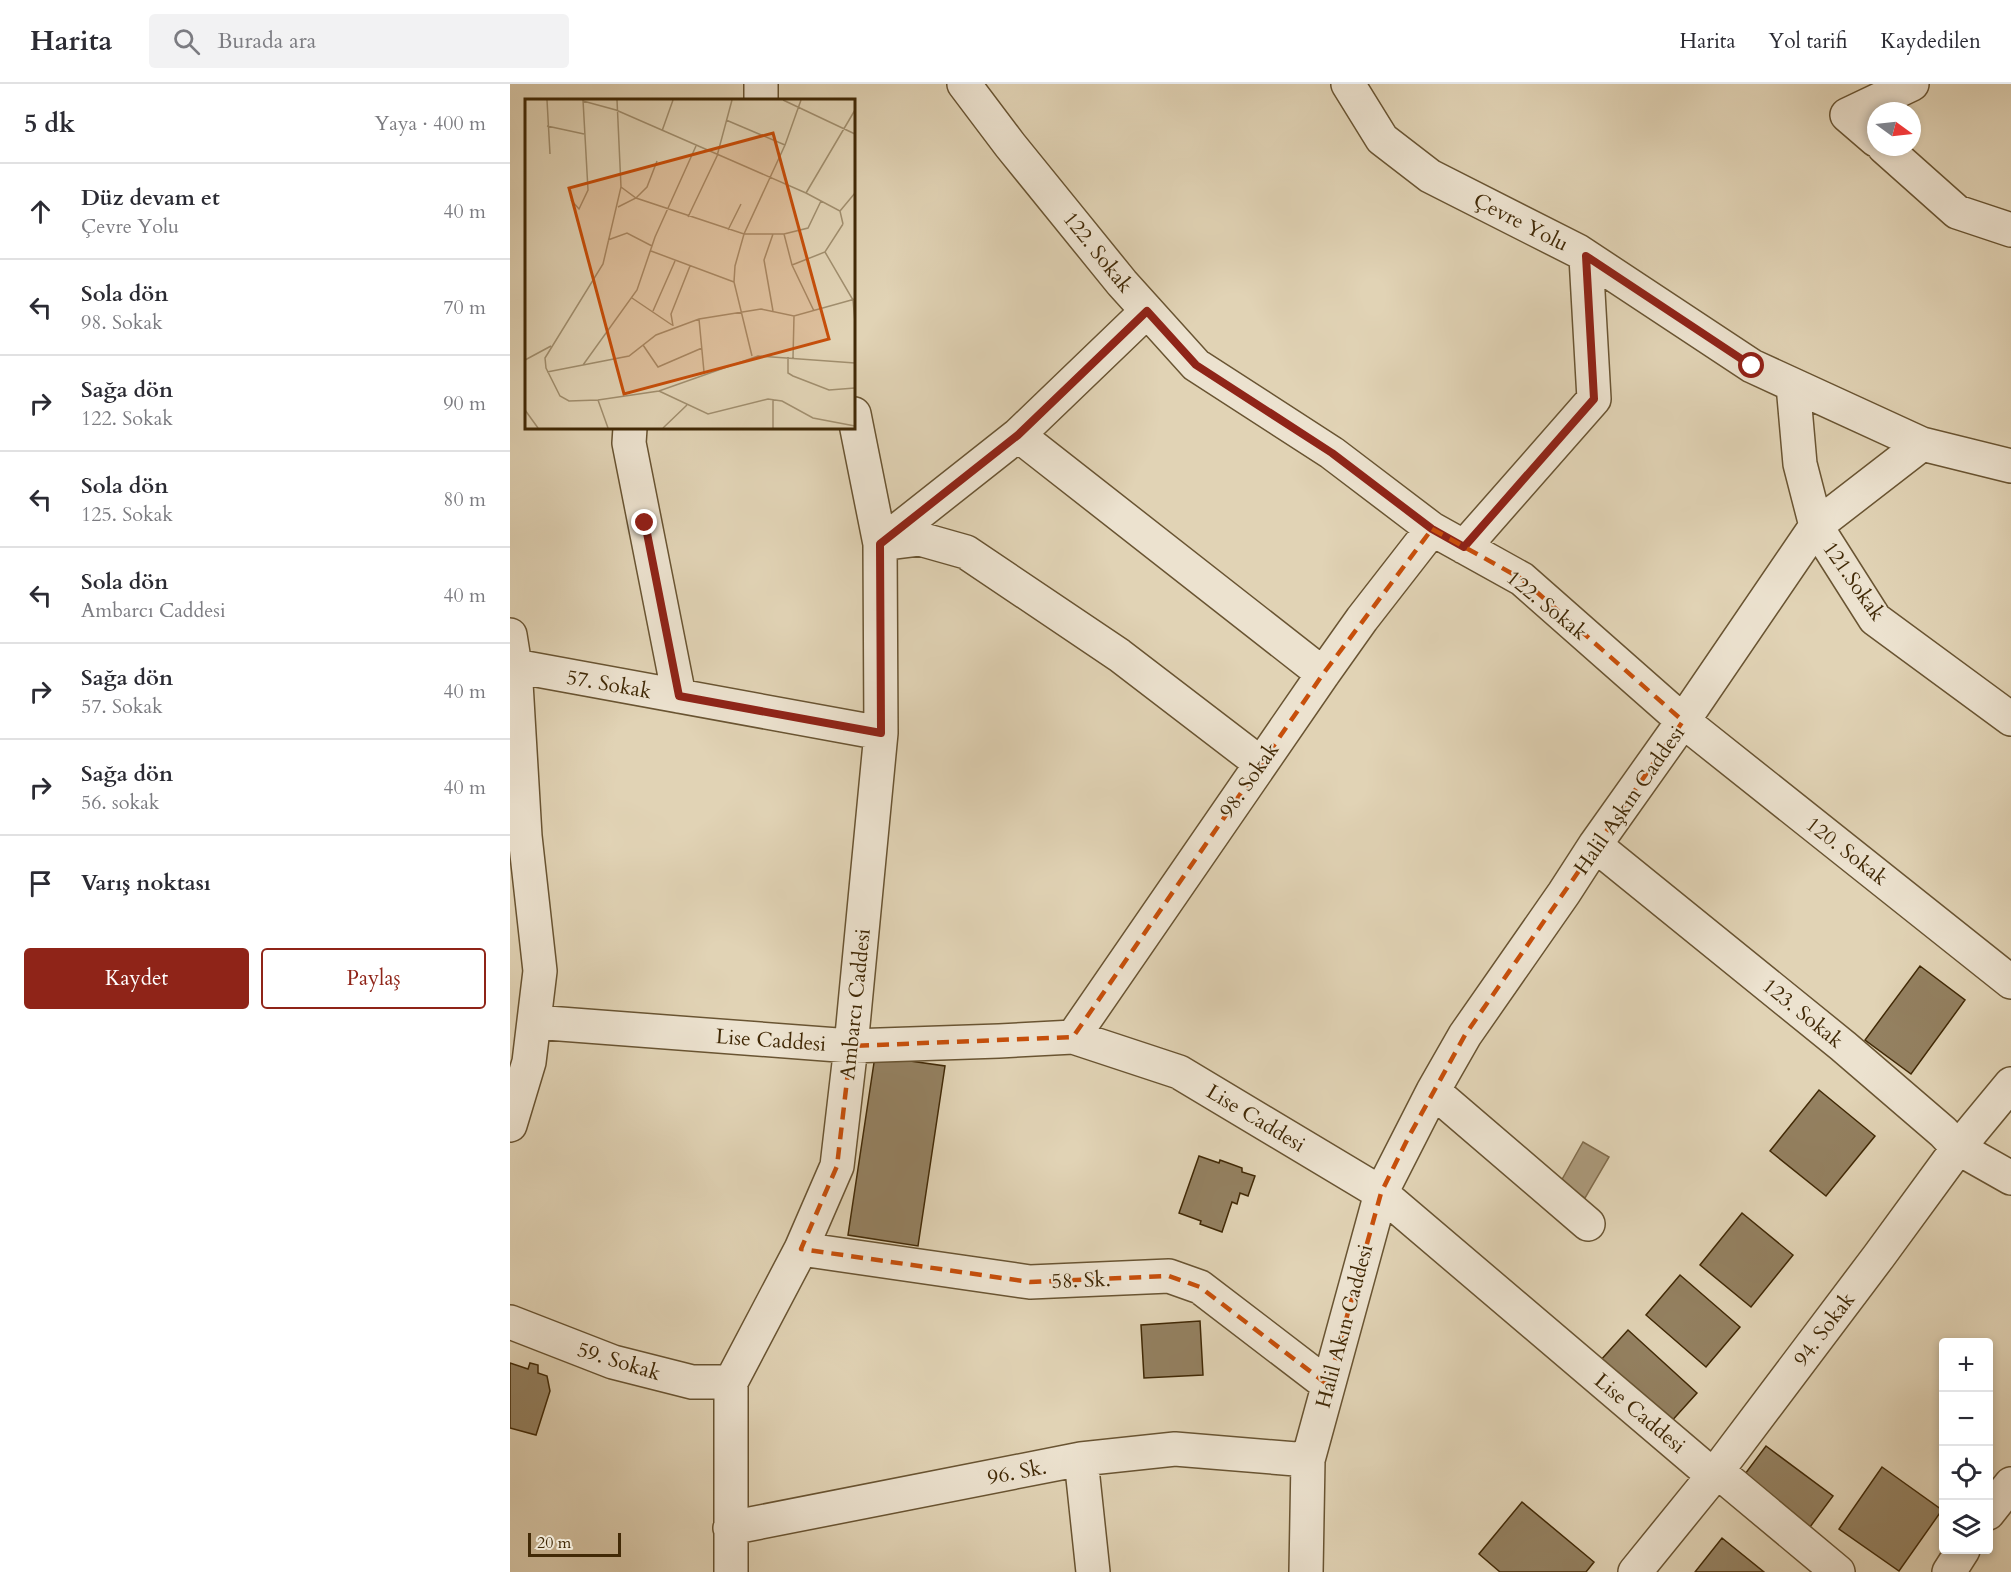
<!DOCTYPE html>
<html lang="tr">
<meta charset="utf-8">
<style>
:root{--surface:#fff;--page:#f2f2f3;--text:#2b2b33;--muted:#7c7c81;--line:#e1e1e2;--accent:#8f2418}
body{margin:0;font-family:Cardo,serif;background:var(--page);color:var(--text)}
.controls{position:absolute;right:18px;bottom:18px;display:grid;overflow:hidden;border-radius:6px;box-shadow:0 3px 9px #0003}
.controls button{width:54px;height:54px;display:grid;place-items:center;padding:0;border:0;border-bottom:2px solid var(--line);background:var(--surface);color:var(--text);font:30px sans-serif}
.compass{position:absolute;left:1357px;top:18px;width:54px;height:54px;border-radius:50%;background:var(--surface);box-shadow:0 3px 9px #0003;rotate:105deg}
.scale{position:absolute;left:18px;bottom:15px;width:93px;box-sizing:border-box;padding-left:6px;border:3px solid #412906;border-top:0;font-size:16px;line-height:21px;white-space:nowrap;color:#412906;-webkit-text-stroke:4px #ece2cf;paint-order:stroke}
.stop{position:absolute;width:18px;height:18px;margin:-14px;border:4px solid #8f2418;border-radius:50%;background:#fff}
.stop.end{background:#8f2418;border-color:#fff;box-shadow:0 2px 6px #0008}
.list{margin:0;padding:0;list-style:none}
h2{display:flex;justify-content:space-between;align-items:center;height:78px;margin:0;padding:0 24px;font-size:26px}
h2 small{font-size:20px;font-weight:400;color:var(--muted)}
.list li{display:grid;grid-template-columns:39px 1fr auto;gap:18px;align-items:center;box-sizing:border-box;height:96px;padding:0 24px;border-top:2px solid var(--line)}
.list b{display:block;font-size:22px;white-space:nowrap}
.list p{margin:0;font-size:20px;white-space:nowrap;color:var(--muted)}
.list em{font-size:20px;font-style:normal;color:var(--muted)}
.actions{display:flex;gap:12px;padding:18px 24px}
.actions a{flex:1;padding:14px 0;border:2px solid var(--accent);border-radius:6px;text-align:center;font-size:21px;color:var(--accent)}
.actions .main{background:var(--accent);color:#fff}
.icon{flex:none;width:33px;height:33px;fill:none;stroke:currentColor;stroke-width:2;stroke-linecap:round;stroke-linejoin:round}
.map{position:relative;flex:none;width:1501px;height:1488px;overflow:hidden}
header{display:flex;align-items:center;gap:36px;box-sizing:border-box;height:84px;padding:0 30px;background:var(--surface);border-bottom:2px solid var(--line)}
header strong{font-size:28px}
nav{display:flex;gap:33px;margin-inline-start:auto;font-size:21px}
.search{width:420px;height:54px;background:var(--page);display:flex;align-items:center;gap:15px;box-sizing:border-box;padding:0 21px;border-radius:6px;color:var(--muted);font-size:22px}
main{display:flex}
aside{flex:1;background:var(--surface)}
.map>svg:first-child{display:block}
.water{fill:#ab997a;stroke:#816c4c;stroke-width:1.5}
.building{fill:#948161;stroke:#412906;stroke-width:1.5}
.lines{fill:none;stroke-linecap:round;stroke-linejoin:round}
.minor-casing{stroke:#695432;stroke-width:36}
.minor{stroke:#ece2cf;stroke-width:33}
.route{stroke:#8f2418;stroke-width:8}
.marked{fill:none;stroke:#c74f0b;stroke-width:4.5;stroke-dasharray:12 8;stroke-linejoin:round}
.labels{text-anchor:middle;stroke-width:4.5;stroke-linejoin:round;paint-order:stroke}
.street-label{font-size:21px;fill:#412906;stroke:#ece2cf}
.inset-road{fill:none;stroke:#a18f6f;stroke-width:1.5}
.view{fill:#c74f0b;fill-opacity:0.15;stroke:#c74f0b;stroke-width:3}
.inset-edge{fill:none;stroke:#412906;stroke-width:3}
</style>
<header>
<strong>Harita</strong>
<div class="search"><svg class="icon" aria-label="search" viewBox="0 0 24 24"><circle cx="10" cy="10" r="6"/><path d="M15 15l6 6"/></svg>Burada ara</div>
<nav><a>Harita</a><a>Yol tarifi</a><a>Kaydedilen</a></nav>
</header>
<main>
<aside>
<h2>5 dk<small>Yaya · 400 m</small></h2>
<ul class="list">
<li><svg class="icon" aria-label="ahead" viewBox="0 0 24 24"><path d="M12 20V5M6 11l6-6 6 6"/></svg><div><b>Düz devam et</b><p>Çevre Yolu</p></div><em>40 m</em></li>
<li><svg class="icon" aria-label="left" viewBox="0 0 24 24"><path d="M17 20v-9H6M10 6l-5 5 5 5"/></svg><div><b>Sola dön</b><p>98. Sokak</p></div><em>70 m</em></li>
<li><svg class="icon" aria-label="right" viewBox="0 0 24 24"><path d="M7 20v-9h11M14 6l5 5-5 5"/></svg><div><b>Sağa dön</b><p>122. Sokak</p></div><em>90 m</em></li>
<li><svg class="icon" aria-label="left" viewBox="0 0 24 24"><path d="M17 20v-9H6M10 6l-5 5 5 5"/></svg><div><b>Sola dön</b><p>125. Sokak</p></div><em>80 m</em></li>
<li><svg class="icon" aria-label="left" viewBox="0 0 24 24"><path d="M17 20v-9H6M10 6l-5 5 5 5"/></svg><div><b>Sola dön</b><p>Ambarcı Caddesi</p></div><em>40 m</em></li>
<li><svg class="icon" aria-label="right" viewBox="0 0 24 24"><path d="M7 20v-9h11M14 6l5 5-5 5"/></svg><div><b>Sağa dön</b><p>57. Sokak</p></div><em>40 m</em></li>
<li><svg class="icon" aria-label="right" viewBox="0 0 24 24"><path d="M7 20v-9h11M14 6l5 5-5 5"/></svg><div><b>Sağa dön</b><p>56. sokak</p></div><em>40 m</em></li>
<li><svg class="icon" aria-label="arrive" viewBox="0 0 24 24"><path d="M6 21V4h12l-3 4 3 4H6"/></svg><div><b>Varış noktası</b></div></li>
</ul>
<div class="actions"><a class="main">Kaydet</a><a>Paylaş</a></div>
</aside>
<div class="map">
<svg width="1501" height="1488" viewBox="0 0 1501 1488">
<rect width="100%" height="100%" fill="#e1d3b5"/>
<filter id="stains"><feTurbulence type="fractalNoise" baseFrequency=".00333" numOctaves="4"/><feColorMatrix values="0 0 0 0 .2 0 0 0 0 .09 0 0 0 0 .02 0 0 0 .5 -.17"/></filter>
<radialGradient id="worn" r=".72"><stop offset=".6" stop-color="#630" stop-opacity="0"/><stop offset="1" stop-color="#630" stop-opacity=".3"/></radialGradient>
<!-- water -->
<path class="water" d="M 1073,1058 L 1099,1073 L 1075,1114 L 1050,1099 Z"/>
<!-- building -->
<path class="building" d="M 1410,882 L 1455,916 L 1401,990 L 1355,956 Z
M 365,972 L 435,982 L 408,1162 L 338,1151 Z
M 1309,1006 L 1365,1052 L 1316,1112 L 1260,1067 Z
M 689,1072 L 709,1079 L 710,1076 L 732,1084 L 732,1088 L 745,1092 L 738,1112 L 730,1109 L 727,1120 L 722,1118 L 712,1148 L 690,1140 L 691,1137 L 669,1129 Z
M 1232,1129 L 1283,1171 L 1241,1223 L 1190,1181 Z
M 1170,1191 L 1230,1243 L 1196,1283 L 1136,1231 Z
M 690,1237 L 693,1291 L 634,1294 L 631,1241 Z
M 1118,1246 L 1187,1309 L 1159,1340 L 1090,1277 Z
M 0,1279 L 18,1285 L 20,1279 L 28,1281 L 28,1289 L 37,1292 L 40,1307 L 26,1351 L 0,1344 Z
M 1256,1362 L 1323,1412 L 1297,1447 L 1229,1398 Z
M 1372,1383 L 1432,1426 L 1389,1487 L 1329,1445 Z
M 1012,1418 L 1084,1478 L 1076,1488 L 990,1488 L 969,1470 Z
M 1212,1454 L 1254,1488 L 1185,1488 Z"/>
<g class="lines">
<!-- minor casing -->
<g class="minor-casing">
<path id="minor" d="M 251,0 L 251,16
M 454,0 L 500,61 L 612,199 L 686,281 L 822,369 L 922,445 L 1012,495 L 1173,637 L 1501,898
M 838,0 L 872,55 L 920,92 L 1068,167 L 1242,282 L 1412,360 L 1501,382
M 1366,56 L 1337,31 L 1402,0
M 1374,63 L 1447,128 L 1501,146
M 1283,301 L 1290,380 L 1306,442 L 1365,535 L 1501,635
M 120,344 L 119,359 L 169,612
M 508,351 L 813,590
M 370,460 L 410,455 L 456,468 L 609,571 L 750,679
M 370,460 L 508,351 L 637,227
M 954,463 L 1084,315 L 1076,173
M 0,551 L 5,582 L 15,752 L 30,887 L 19,978 L 0,1041
M 5,582 L 371,649
M 1085,761 L 1333,962 L 1433,1048 L 1448,1064 L 1501,1094
M 24,938 L 341,962 L 489,957 L 563,953 L 669,988 L 871,1109 L 1193,1383 L 1207,1387 L 1328,1488
M 563,953 L 813,590 L 852,535 L 922,445
M 923,1007 L 1078,1140
M 291,1165 L 520,1198 L 659,1192 L 690,1203 L 818,1301
M 0,1238 L 103,1278 L 182,1298 L 221,1298
M 571,1375 L 583,1488
M 1478,1429 L 1501,1400
M 220,1444 L 571,1375 L 665,1365 L 798,1376
M 221,1488 L 221,1298 L 291,1165 L 327,1082 L 341,962 L 371,649 L 370,460 L 344,330
M 796,1488 L 798,1376 L 871,1109 L 923,1007 L 955,951 L 1054,809 L 1085,761 L 1173,637 L 1306,442 L 1412,360
M 1125,1488 L 1207,1387 L 1369,1172 L 1448,1064 L 1501,1000
M 1439,1488 L 1453,1466"/>
</g>
<!-- minor -->
<use href="#minor" class="minor"/>
</g>
<g class="lines">
<!-- route -->
<path class="route" d="M 135,439 L 169,612 L 371,649 L 370,460 L 508,351 L 637,227 L 686,281 L 822,369 L 922,445 L 954,463 L 1084,315 L 1076,172 L 1242,282"/>
</g>
<!-- marked area -->
<path class="marked" d="M 922,445 L 1012,495 L 1173,637 L 955,951 L 898,1054 L 871,1109 L 818,1301 L 690,1203 L 659,1192 L 520,1198 L 291,1165 L 327,1082 L 341,962 L 563,953 L 813,590 Z"/>
<g class="labels">
<!-- street labels -->
<g class="street-label">
<text transform="translate(1011 138) rotate(27)" y="7">Çevre Yolu</text>
<text transform="translate(588 168) rotate(51)" y="7">122. Sokak</text>
<text transform="translate(1344 497) rotate(55)" y="7">121.Sokak</text>
<text transform="translate(1037 521) rotate(39)" y="7">122. Sokak</text>
<text transform="translate(99 600) rotate(10)" y="7">57. Sokak</text>
<text transform="translate(739 696) rotate(-55)" y="7">98. Sokak</text>
<text transform="translate(1119 716) rotate(-55)" y="7">Halil Aşkın Caddesi</text>
<text transform="translate(1337 767) rotate(38)" y="7">120. Sokak</text>
<text transform="translate(345 920) rotate(-84)" y="7">Ambarcı Caddesi</text>
<text transform="translate(1293 929) rotate(39)" y="7">123. Sokak</text>
<text transform="translate(261 956) rotate(4)" y="7">Lise Caddesi</text>
<text transform="translate(746 1034) rotate(31)" y="7">Lise Caddesi</text>
<text transform="translate(571 1196) rotate(-2)" y="7">58. Sk.</text>
<text transform="translate(834 1242) rotate(-75)" y="7">Halil Akın Caddesi</text>
<text transform="translate(1314 1245) rotate(-53)" y="7">94. Sokak</text>
<text transform="translate(109 1277) rotate(17)" y="7">59. Sokak</text>
<text transform="translate(1130 1329) rotate(40)" y="7">Lise Caddesi</text>
<text transform="translate(507 1388) rotate(-11)" y="7">96. Sk.</text>
</g>
</g>
<!-- overview -->
<g transform="translate(15 15)">
<rect width="330" height="330" fill="#e1d3b5"/>
<path class="inset-road" d="M 22,1 L 25,55M 92,1 L 96,88 L 78,165 L 20,259 L 21,269 L 35,297 L 44,302 L 73,301 L 134,292 L 233,257 L 330,264M 258,1 L 330,35M 58,2 L 91,11 L 281,94 L 315,112 L 318,125M 201,21 L 260,46M 22,27 L 59,35M 137,32 L 148,1M 96,88 L 111,99 L 219,135 L 259,135 L 283,129 L 296,102M 281,94 L 330,11M 46,101 L 54,110 L 63,91 L 58,1M 93,108 L 111,99 L 122,88 L 132,62M 315,112 L 330,94M 163,118 L 192,57 L 207,1M 203,131 L 216,105M 248,135 L 239,161 L 248,212M 259,135 L 267,166 L 289,212M 83,141 L 102,134 L 127,147M 126,152 L 209,183M 300,153 L 328,201 L 330,223M 267,166 L 300,153 L 318,125M 107,199 L 147,226M 128,212 L 150,162M 174,220 L 179,273M 148,227 L 146,215 L 165,167M 118,246 L 133,268 L 177,249M 227,257 L 209,183 L 210,167 L 219,135 L 260,46 L 276,1M 263,258 L 263,274 L 268,277 L 304,291 L 330,289M 268,259 L 269,217M 0,261 L 26,247M 58,266 L 112,191 L 130,138 L 171,47M 22,273 L 104,257 L 131,236 L 174,220 L 236,210 L 269,217 L 330,200M 134,292 L 183,315 L 243,300 L 257,302 L 288,319 L 330,327M 73,301 L 83,329M 0,311 L 13,329M 138,329 L 162,306M 248,329 L 248,300"/>
<path class="view" d="M 248,34 L 304,240 L 99,295 L 44,89 Z"/>
<rect width="330" height="330" class="inset-edge"/>
</g>
<rect width="100%" height="100%" filter="url(#stains)"/>
<rect width="100%" height="100%" fill="url(#worn)"/>
</svg>
<div class="controls">
<button>+</button>
<button>−</button>
<button><svg class="icon" aria-label="locate" viewBox="0 0 24 24"><circle cx="12" cy="12" r="6"/><path d="M12 2v4M12 18v4M2 12h4M18 12h4"/></svg></button>
<button><svg class="icon" aria-label="layers" viewBox="0 0 24 24"><path d="M12 4l9 5-9 5-9-5zM3 14l9 5 9-5"/></svg></button>
</div>
<svg class="compass" viewBox="-18 -18 36 36"><path d="M0-13l5 13h-10z" fill="#e53935"/><path d="M0 13l5-13h-10z" fill="#7c7c81"/></svg>
<div class="scale">20 m</div>
<div class="stop" style="left:1242px;top:282px"></div>
<div class="stop end" style="left:135px;top:439px"></div>
</div>
</main>
